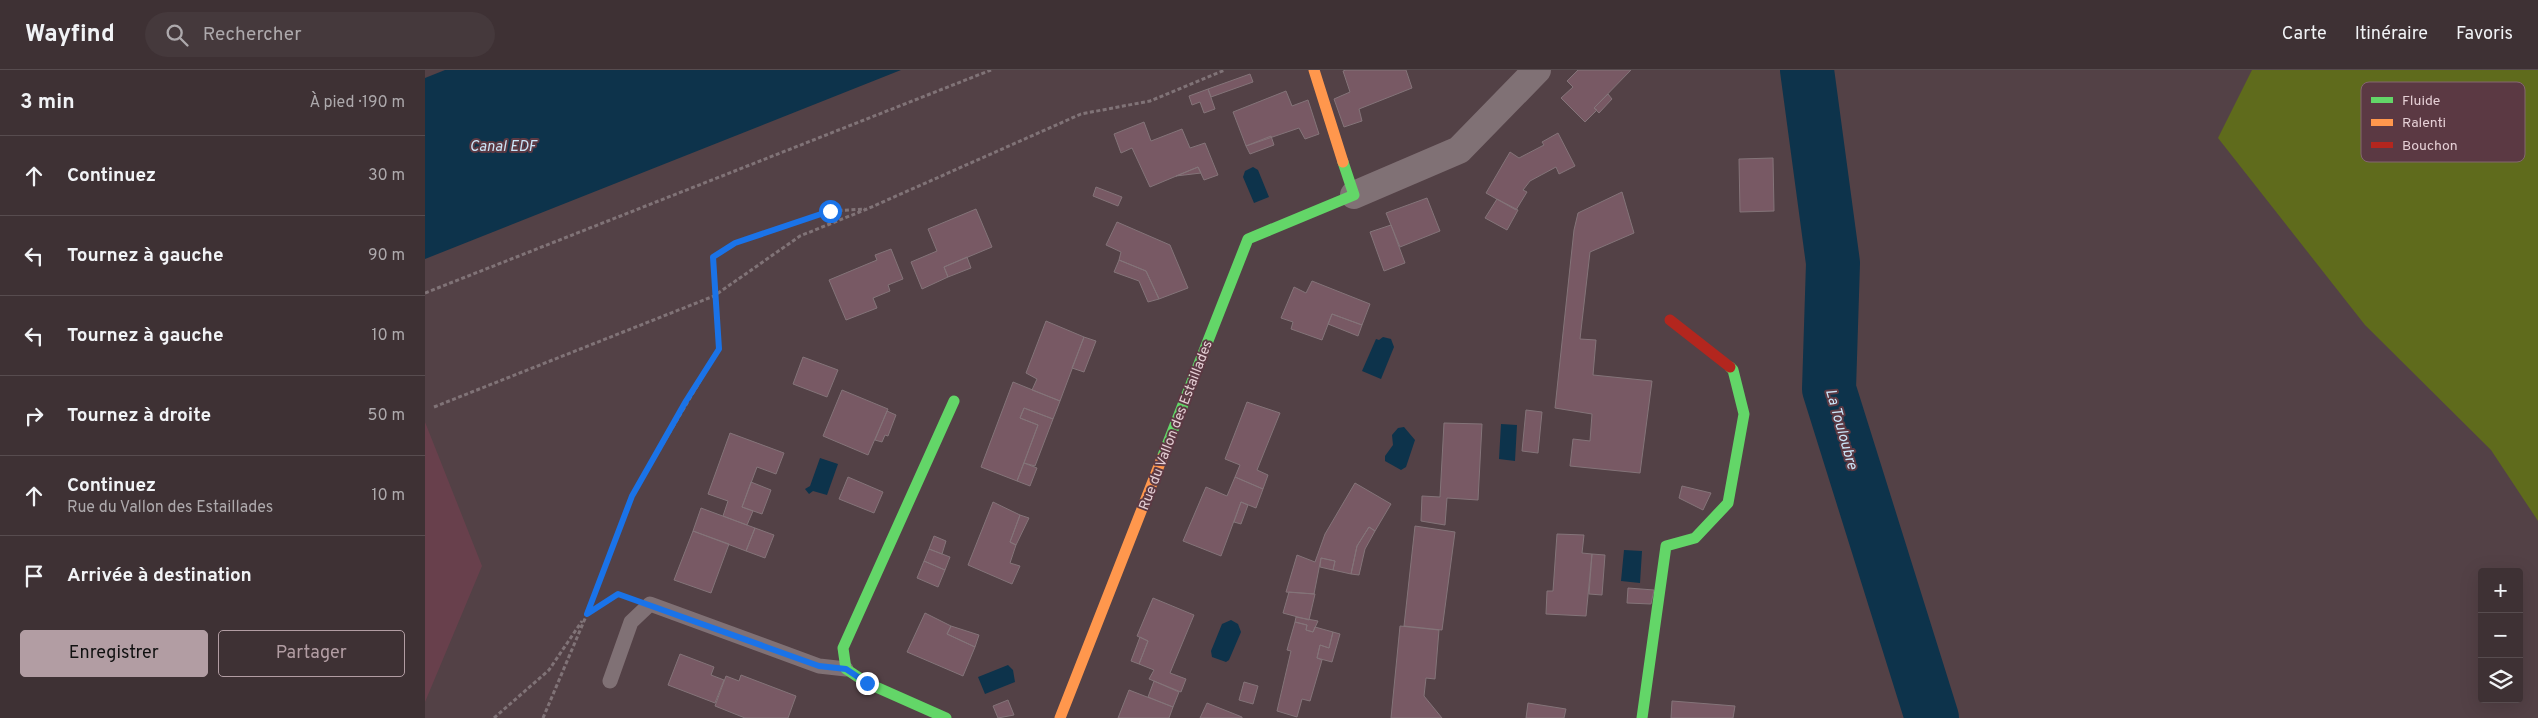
<!DOCTYPE html>
<html lang="fr">
<meta charset="utf-8">
<style>
:root{--surface:#3e3134;--page:#45393c;--text:#f1f3f6;--muted:#ada9ac;--line:#574c4f;--accent:#b29da3}
body{margin:0;font-family:Overpass,sans-serif;background:var(--page);color:var(--text)}
.controls{position:absolute;right:15px;bottom:15px;display:grid;overflow:hidden;border-radius:5px;box-shadow:0 5px 20px #0002}
.controls button{width:45px;height:45px;display:grid;place-items:center;padding:0;border:0;border-bottom:1px solid var(--line);background:var(--surface);color:var(--text);font:25px sans-serif}
.stop{position:absolute;width:15px;height:15px;margin:-11px;border:4px solid #1a73e8;border-radius:50%;background:#fff}
.stop.end{background:#1a73e8;border-color:#fff;box-shadow:0 1px 5px #0008}
.list{margin:0;padding:0;list-style:none}
h2{display:flex;justify-content:space-between;align-items:center;height:65px;margin:0;padding:0 20px;font-size:21px}
h2 small{font-size:16px;font-weight:400;color:var(--muted)}
.list li{display:grid;grid-template-columns:32px 1fr auto;gap:15px;align-items:center;box-sizing:border-box;height:80px;padding:0 20px;border-top:1px solid var(--line)}
.list b{display:block;font-size:19px;white-space:nowrap}
.list p{margin:0;font-size:16px;white-space:nowrap;color:var(--muted)}
.list em{font-size:16px;font-style:normal;color:var(--muted)}
.actions{display:flex;gap:10px;padding:15px 20px}
.actions a{flex:1;padding:11px 0;border:1px solid var(--accent);border-radius:5px;text-align:center;font-size:18px;color:var(--accent)}
.actions .main{background:var(--accent);color:#111}
.icon{flex:none;width:28px;height:28px;fill:none;stroke:currentColor;stroke-width:2;stroke-linecap:round;stroke-linejoin:round}
.map{position:relative;flex:none;width:2113px;height:648px;overflow:hidden}
header{display:flex;align-items:center;gap:30px;box-sizing:border-box;height:70px;padding:0 25px;background:var(--surface);border-bottom:1px solid var(--line)}
header strong{font-size:24px}
nav{display:flex;gap:28px;margin-inline-start:auto;font-size:18px}
.search{width:350px;height:45px;background:var(--page);display:flex;align-items:center;gap:12px;box-sizing:border-box;padding:0 18px;border-radius:28px;color:var(--muted);font-size:19px}
main{display:flex}
aside{flex:1;background:var(--surface)}
.map>svg:first-child{display:block}
.built{fill:#68404c}
.green{fill:#5f6b1c}
.water{fill:#0d334b}
.lines{fill:none;stroke-linecap:round;stroke-linejoin:round}
.river{stroke:#0d334b;stroke-width:54}
.building{fill:#785964;stroke:#847479}
.path{stroke:#807377;stroke-width:3;stroke-dasharray:4 2.5;stroke-linecap:butt}
.lane{stroke:#807175;stroke-width:15}
.street{stroke:#807175;stroke-width:28}
.fast{stroke:#63d668;stroke-width:11}
.slow{stroke:#ff974d;stroke-width:11}
.jam{stroke:#b3261e;stroke-width:11}
.route{stroke:#1a73e8;stroke-width:6}
.labels{text-anchor:middle;stroke-width:4;stroke-linejoin:round;paint-order:stroke}
.street-label{font-size:14px;fill:#e5cfd5;stroke:#5b3943}
.water-label{font-size:15px;font-style:italic;fill:#cbe5f8;stroke:#5b3943}
.key{fill:#5b3943;stroke:#84666f;stroke-width:1}
.key-label{font-size:14px;fill:#e5cfd5}
</style>
<header>
<strong>Wayfind</strong>
<div class="search"><svg class="icon" aria-label="search" viewBox="0 0 24 24"><circle cx="10" cy="10" r="6"/><path d="M15 15l6 6"/></svg>Rechercher</div>
<nav><a>Carte</a><a>Itinéraire</a><a>Favoris</a></nav>
</header>
<main>
<aside>
<h2>3 min<small>À pied · 190 m</small></h2>
<ul class="list">
<li><svg class="icon" aria-label="ahead" viewBox="0 0 24 24"><path d="M12 20V5M6 11l6-6 6 6"/></svg><div><b>Continuez</b></div><em>30 m</em></li>
<li><svg class="icon" aria-label="left" viewBox="0 0 24 24"><path d="M17 20v-9H6M10 6l-5 5 5 5"/></svg><div><b>Tournez à gauche</b></div><em>90 m</em></li>
<li><svg class="icon" aria-label="left" viewBox="0 0 24 24"><path d="M17 20v-9H6M10 6l-5 5 5 5"/></svg><div><b>Tournez à gauche</b></div><em>10 m</em></li>
<li><svg class="icon" aria-label="right" viewBox="0 0 24 24"><path d="M7 20v-9h11M14 6l5 5-5 5"/></svg><div><b>Tournez à droite</b></div><em>50 m</em></li>
<li><svg class="icon" aria-label="ahead" viewBox="0 0 24 24"><path d="M12 20V5M6 11l6-6 6 6"/></svg><div><b>Continuez</b><p>Rue du Vallon des Estaillades</p></div><em>10 m</em></li>
<li><svg class="icon" aria-label="arrive" viewBox="0 0 24 24"><path d="M6 21V4h12l-3 4 3 4H6"/></svg><div><b>Arrivée à destination</b></div></li>
</ul>
<div class="actions"><a class="main">Enregistrer</a><a>Partager</a></div>
</aside>
<div class="map">
<svg width="2113" height="648" viewBox="0 0 2113 648">
<rect width="100%" height="100%" fill="#534146"/>
<!-- built -->
<path class="built" d="M 0,352 L 57,496 L 0,632 Z"/>
<!-- green -->
<path class="green" d="M 1827,0 L 2113,0 L 2113,451 L 2066,380 L 1940,255 L 1793,68 Z"/>
<!-- water -->
<path class="water" d="M 20,0 L 476,0 L 0,189 L 0,8 Z
M 828,97 L 833,100 L 844,127 L 829,133 L 818,107 L 820,101 Z
M 958,267 L 966,269 L 969,277 L 956,309 L 937,301 L 951,269 L 954,270 Z
M 1076,354 L 1092,355 L 1090,391 L 1074,389 Z
M 979,357 L 990,370 L 981,397 L 976,400 L 960,391 L 960,386 L 968,375 L 967,365 L 973,358 Z
M 395,388 L 413,394 L 402,425 L 388,421 L 384,424 L 380,419 L 385,416 Z
M 1199,480 L 1217,481 L 1215,513 L 1196,511 Z
M 806,550 L 813,554 L 816,562 L 804,590 L 801,592 L 787,587 L 786,581 L 797,554 Z
M 583,595 L 588,600 L 590,612 L 560,624 L 553,607 Z"/>
<g class="lines">
<!-- river -->
<path class="river" d="M 1382,0 L 1408,193 L 1404,319 L 1507,648"/>
</g>
<!-- building -->
<path class="building" d="M 921,0 L 981,0 L 987,18 L 934,39 L 937,51 L 919,57 L 909,29 L 925,22 L 918,1 Z
M 1153,0 L 1206,0 L 1169,38 L 1172,40 L 1160,52 L 1136,28 L 1148,17 L 1142,11 Z
M 825,4 L 828,12 L 786,27 L 783,19 Z
M 783,19 L 790,39 L 779,43 L 775,32 L 767,35 L 764,26 Z
M 861,21 L 867,36 L 883,30 L 894,64 L 880,69 L 874,58 L 821,76 L 808,42 Z
M 1183,24 L 1187,29 L 1174,43 L 1169,38 Z
M 719,52 L 726,71 L 757,59 L 765,78 L 780,73 L 793,105 L 779,110 L 773,97 L 725,117 L 707,78 L 696,83 L 689,64 Z
M 1133,63 L 1150,96 L 1134,104 L 1131,97 L 1105,111 L 1098,120 L 1102,122 L 1091,140 L 1061,123 L 1085,82 L 1094,88 L 1119,75 L 1117,72 Z
M 846,66 L 849,75 L 825,84 L 821,76 Z
M 1348,88 L 1349,141 L 1315,142 L 1314,89 Z
M 773,97 L 776,103 L 751,106 Z
M 671,117 L 697,127 L 693,136 L 668,126 Z
M 1197,122 L 1209,163 L 1165,182 L 1155,269 L 1171,270 L 1168,305 L 1227,311 L 1215,403 L 1145,396 L 1148,369 L 1165,371 L 1167,344 L 1130,338 L 1149,160 L 1153,143 Z
M 1002,128 L 1015,161 L 975,177 L 961,143 Z
M 1072,129 L 1093,140 L 1082,160 L 1060,148 Z
M 551,139 L 567,177 L 519,197 L 523,207 L 497,219 L 486,192 L 512,181 L 503,159 Z
M 692,152 L 745,175 L 763,218 L 734,229 L 721,201 L 694,190 L 696,182 L 681,175 Z
M 966,155 L 980,193 L 959,201 L 945,162 Z
M 466,179 L 478,209 L 463,215 L 465,221 L 448,228 L 452,238 L 421,250 L 404,210 L 452,190 L 450,185 Z
M 542,187 L 546,198 L 523,207 L 519,197 Z
M 694,190 L 721,201 L 734,229 L 723,232 L 714,211 L 689,202 Z
M 887,211 L 945,234 L 937,255 L 907,244 L 897,270 L 866,259 L 868,252 L 856,248 L 869,217 L 881,223 Z
M 907,244 L 937,255 L 933,266 L 903,254 Z
M 621,251 L 659,267 L 635,331 L 607,320 L 612,309 L 601,303 Z
M 659,267 L 671,271 L 659,302 L 647,298 Z
M 378,287 L 413,300 L 402,327 L 368,314 Z
M 588,312 L 635,331 L 628,349 L 599,338 L 595,348 L 613,355 L 592,411 L 556,397 Z
M 417,320 L 463,339 L 443,385 L 398,366 Z
M 822,332 L 855,343 L 832,400 L 843,405 L 838,419 L 810,407 L 815,395 L 800,389 Z
M 599,338 L 628,349 L 610,396 L 599,393 L 613,355 L 595,348 Z
M 1101,340 L 1117,342 L 1113,383 L 1097,381 Z
M 462,341 L 471,345 L 463,366 L 460,365 L 457,372 L 450,370 Z
M 1019,353 L 1057,354 L 1053,430 L 1022,428 L 1020,455 L 996,451 L 997,426 L 1015,427 Z
M 305,363 L 359,383 L 351,404 L 332,397 L 317,437 L 328,441 L 322,455 L 298,446 L 303,431 L 283,424 Z
M 599,393 L 612,398 L 605,416 L 592,411 Z
M 423,407 L 458,422 L 449,443 L 414,429 Z
M 810,407 L 838,419 L 831,438 L 816,432 L 796,486 L 758,471 L 781,417 L 802,426 Z
M 326,412 L 346,420 L 337,444 L 317,437 Z
M 930,413 L 966,434 L 950,461 L 944,457 L 932,476 L 926,504 L 908,500 L 910,491 L 896,488 L 889,524 L 861,522 L 872,485 L 890,492 L 900,464 Z
M 1257,416 L 1286,423 L 1278,440 L 1254,428 Z
M 568,432 L 595,445 L 585,472 L 591,475 L 585,493 L 595,496 L 587,514 L 543,495 Z
M 816,432 L 823,435 L 816,454 L 809,452 Z
M 276,438 L 330,458 L 321,481 L 268,461 Z
M 595,445 L 604,448 L 591,475 L 585,472 Z
M 990,456 L 1030,462 L 1017,560 L 979,556 Z
M 944,457 L 950,461 L 940,479 L 934,505 L 926,504 L 932,476 Z
M 330,458 L 349,465 L 340,488 L 321,481 Z
M 268,461 L 304,474 L 286,523 L 249,510 Z
M 1132,464 L 1159,465 L 1157,483 L 1167,484 L 1161,546 L 1121,544 L 1122,521 L 1128,521 Z
M 509,466 L 521,471 L 517,484 L 504,479 Z
M 504,479 L 525,487 L 520,500 L 499,491 Z
M 1167,484 L 1180,485 L 1177,525 L 1164,524 Z
M 896,488 L 910,491 L 908,500 L 895,497 Z
M 499,491 L 520,500 L 513,517 L 492,508 Z
M 1203,518 L 1229,520 L 1226,534 L 1202,533 Z
M 864,522 L 890,524 L 884,550 L 858,543 Z
M 728,528 L 769,545 L 745,603 L 761,609 L 756,622 L 724,609 L 729,600 L 714,594 L 723,571 L 712,566 Z
M 500,543 L 526,556 L 522,564 L 550,577 L 538,606 L 482,582 Z
M 871,547 L 893,551 L 888,562 L 881,560 L 882,555 L 870,552 Z
M 870,552 L 882,555 L 881,560 L 888,562 L 890,557 L 908,562 L 904,578 L 895,575 L 892,588 L 897,590 L 885,631 L 877,629 L 872,647 L 852,641 L 866,581 L 862,580 Z
M 526,556 L 554,565 L 550,577 L 522,564 Z
M 975,556 L 1014,560 L 1010,609 L 1001,608 L 999,626 L 1017,648 L 966,648 Z
M 908,562 L 915,564 L 907,592 L 892,588 L 895,575 L 904,578 Z
M 715,567 L 723,571 L 714,594 L 706,591 Z
M 255,584 L 289,597 L 286,605 L 299,610 L 290,633 L 243,615 Z
M 316,605 L 371,626 L 363,648 L 320,648 L 290,636 L 301,606 L 314,611 Z
M 729,611 L 754,622 L 748,637 L 723,627 Z
M 819,612 L 833,616 L 828,634 L 814,630 Z
M 704,620 L 748,637 L 744,648 L 693,648 Z
M 583,630 L 589,645 L 573,648 L 568,636 Z
M 1247,631 L 1310,636 L 1308,648 L 1246,648 Z
M 782,633 L 817,647 L 817,648 L 775,648 Z
M 1103,633 L 1141,639 L 1139,648 L 1101,648 Z"/>
<g class="lines">
<!-- path -->
<path class="path" d="M 0,223 L 566,0
M 9,337 L 289,226 L 375,166 L 442,139 L 656,44 L 725,31 L 800,0
M 162,544 L 193,524 L 200,526
M 69,648 L 124,600 L 157,551
M 118,648 L 162,544 L 207,426 L 294,279 L 288,187 L 310,173 L 405,141 L 440,139"/>
<!-- lane -->
<path class="lane" d="M 185,611 L 206,552 L 225,534 L 394,596 L 421,599"/>
<!-- street -->
<path class="street" d="M 929,125 L 1034,80 L 1112,0"/>
<!-- fast -->
<path class="fast" d="M 737,388 L 823,169 L 929,125 L 918,92
M 521,648 L 442,613 L 421,599 L 418,578 L 529,331
M 1217,648 L 1241,476 L 1270,468 L 1303,433 L 1319,344 L 1308,300 L 1305,297"/>
<!-- slow -->
<path class="slow" d="M 889,0 L 918,92
M 635,648 L 737,388"/>
<!-- jam -->
<path class="jam" d="M 1245,250 L 1305,297"/>
</g>
<g class="lines">
<!-- route -->
<path class="route" d="M 405,141 L 310,173 L 288,187 L 294,279 L 261,331 L 207,426 L 162,544 L 193,524 L 394,596 L 421,599 L 442,613"/>
</g>
<g class="labels">
<!-- street labels -->
<g class="street-label">
<text transform="translate(750 355) rotate(-69)" y="5">Rue du Vallon des Estaillades</text>
</g>
<!-- water labels -->
<g class="water-label">
<text x="78" y="81">Canal EDF</text>
<text transform="translate(1417 359) rotate(74)" y="5">La Touloubre</text>
</g>
</g>
<!-- legend -->
<rect x="1936" y="12" width="164" height="80" rx="8" class="key"/>
<rect x="1946" y="27" width="22" height="6" fill="#63d668"/>
<rect x="1946" y="49" width="22" height="7" fill="#ff974d"/>
<rect x="1946" y="72" width="22" height="6" fill="#b3261e"/>
<g class="key-label">
<text x="1977" y="35">Fluide</text>
<text x="1977" y="57">Ralenti</text>
<text x="1977" y="80">Bouchon</text>
</g>
</svg>
<div class="controls">
<button>+</button>
<button>−</button>
<button><svg class="icon" aria-label="layers" viewBox="0 0 24 24"><path d="M12 4l9 5-9 5-9-5zM3 14l9 5 9-5"/></svg></button>
</div>
<div class="stop" style="left:405px;top:141px"></div>
<div class="stop end" style="left:442px;top:613px"></div>
</div>
</main>
